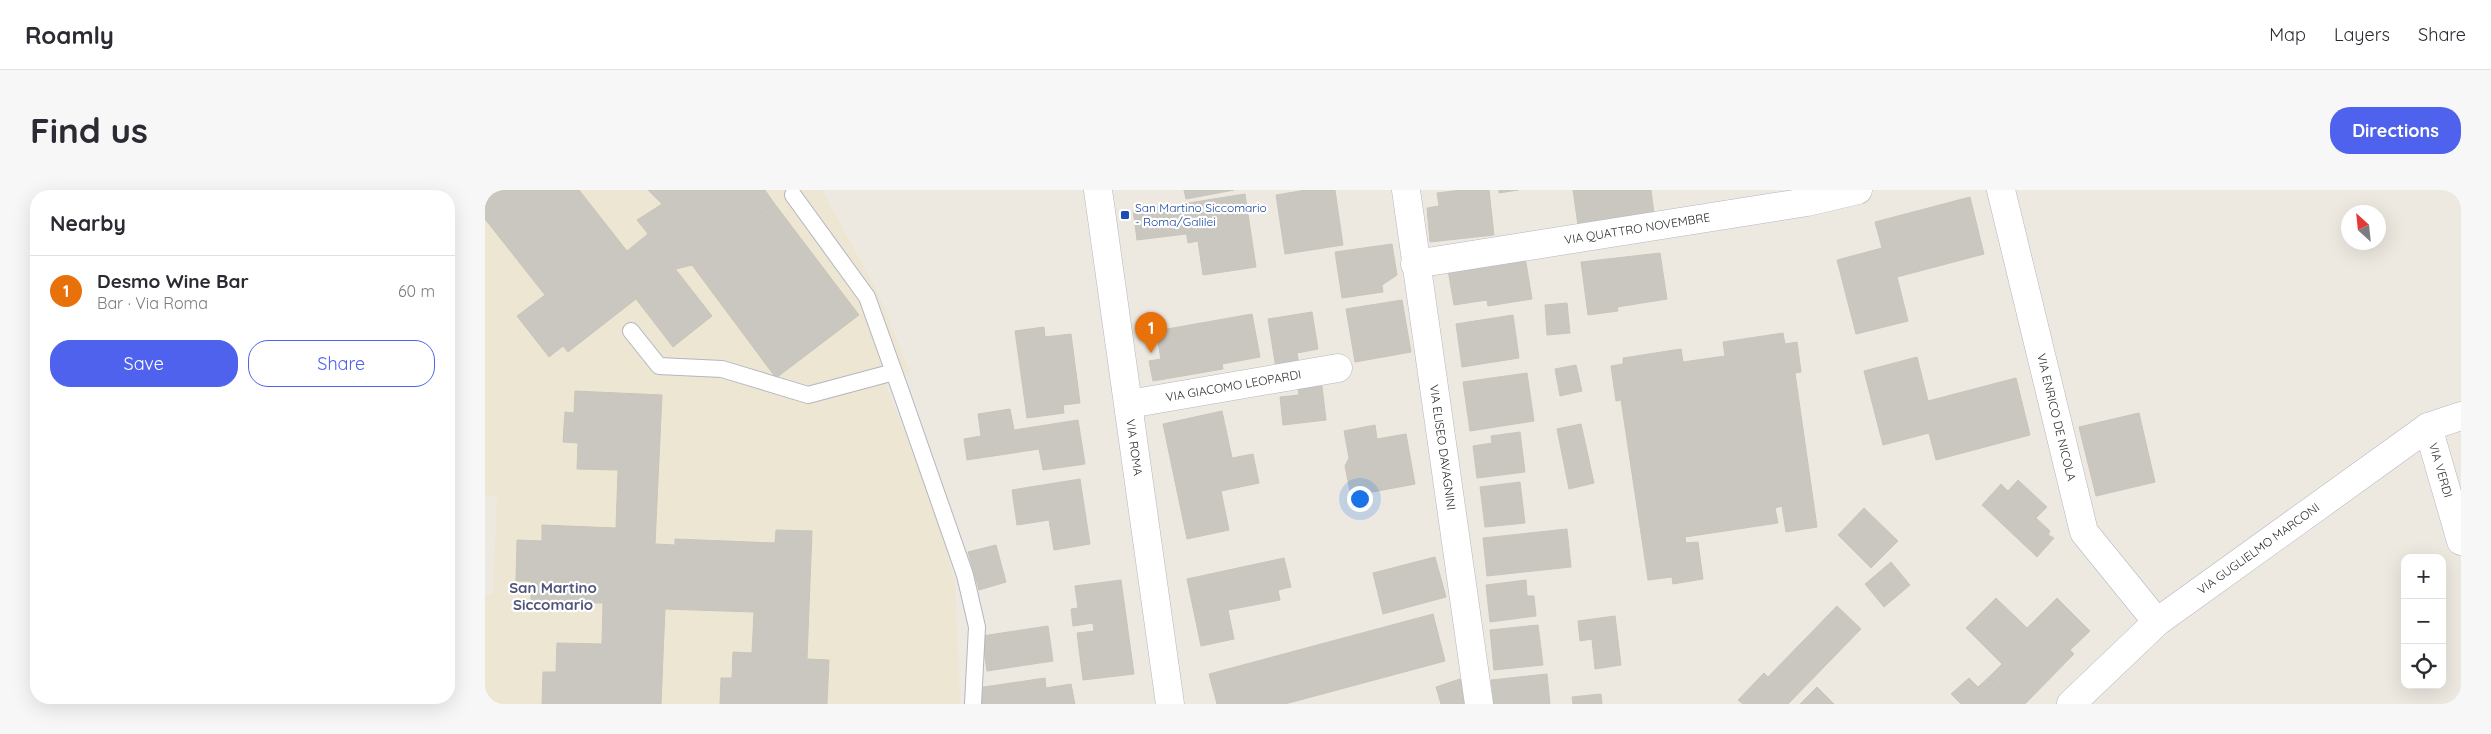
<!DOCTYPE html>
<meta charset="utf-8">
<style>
:root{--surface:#fff;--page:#f7f7f7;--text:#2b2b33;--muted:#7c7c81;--line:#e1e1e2;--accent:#4e62ed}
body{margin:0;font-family:Quicksand,sans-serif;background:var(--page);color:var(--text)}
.controls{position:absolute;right:15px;bottom:15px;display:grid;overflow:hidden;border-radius:10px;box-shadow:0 5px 20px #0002}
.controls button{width:45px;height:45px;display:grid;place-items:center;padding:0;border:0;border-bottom:1px solid var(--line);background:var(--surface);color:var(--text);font:25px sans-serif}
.compass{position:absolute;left:1856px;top:15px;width:45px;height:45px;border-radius:50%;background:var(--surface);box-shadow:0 5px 20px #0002;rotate:333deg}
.you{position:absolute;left:874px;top:308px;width:18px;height:18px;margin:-12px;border:4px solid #fff;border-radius:50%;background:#1a73e8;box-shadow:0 0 0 8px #1a73e833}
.badge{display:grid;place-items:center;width:32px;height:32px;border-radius:50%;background:var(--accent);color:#fff;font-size:16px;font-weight:700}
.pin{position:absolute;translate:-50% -41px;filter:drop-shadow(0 1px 2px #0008)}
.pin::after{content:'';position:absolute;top:26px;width:18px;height:15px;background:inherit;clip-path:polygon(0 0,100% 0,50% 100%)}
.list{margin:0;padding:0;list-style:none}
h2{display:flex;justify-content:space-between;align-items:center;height:65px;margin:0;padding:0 20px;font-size:21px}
h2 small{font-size:16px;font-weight:400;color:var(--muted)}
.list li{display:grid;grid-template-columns:32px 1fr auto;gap:15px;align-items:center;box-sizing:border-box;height:70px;padding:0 20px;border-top:1px solid var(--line)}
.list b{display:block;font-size:19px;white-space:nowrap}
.list p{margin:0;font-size:16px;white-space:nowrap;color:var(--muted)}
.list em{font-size:16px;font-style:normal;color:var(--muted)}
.actions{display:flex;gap:10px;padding:15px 20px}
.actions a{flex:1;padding:11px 0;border:1px solid var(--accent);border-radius:20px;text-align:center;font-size:18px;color:var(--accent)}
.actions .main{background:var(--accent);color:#fff}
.icon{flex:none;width:28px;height:28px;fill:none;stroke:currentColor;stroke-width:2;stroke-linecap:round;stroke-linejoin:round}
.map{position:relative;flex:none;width:1976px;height:514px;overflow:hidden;border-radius:20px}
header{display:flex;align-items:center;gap:30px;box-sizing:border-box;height:70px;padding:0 25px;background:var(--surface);border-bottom:1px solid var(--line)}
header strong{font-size:24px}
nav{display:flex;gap:28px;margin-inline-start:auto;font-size:18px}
.intro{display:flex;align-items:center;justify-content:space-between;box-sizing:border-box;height:120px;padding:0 30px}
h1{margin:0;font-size:35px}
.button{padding:12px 22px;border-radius:20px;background:var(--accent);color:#fff;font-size:18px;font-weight:700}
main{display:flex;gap:30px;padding:0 30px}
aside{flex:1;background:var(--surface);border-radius:20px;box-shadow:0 5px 20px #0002}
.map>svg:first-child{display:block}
.education{fill:#ede6d2}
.building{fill:#c9c7bf;stroke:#c9c5ba}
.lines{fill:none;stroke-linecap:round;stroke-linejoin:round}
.service-casing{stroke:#b4b6bf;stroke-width:18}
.minor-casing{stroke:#b4b6bf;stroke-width:29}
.tertiary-casing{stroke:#b4b6bf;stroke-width:29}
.service{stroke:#fff;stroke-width:16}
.minor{stroke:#fff;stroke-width:28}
.tertiary{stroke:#fff;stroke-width:28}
.transit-dot{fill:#1a4fb4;stroke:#fff;stroke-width:2}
.labels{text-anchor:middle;stroke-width:4.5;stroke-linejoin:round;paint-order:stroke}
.transit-label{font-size:12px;fill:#164399;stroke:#fff;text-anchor:start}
.street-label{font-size:12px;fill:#2d2d2d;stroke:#fff}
.quarter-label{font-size:15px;font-weight:bold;fill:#50557b;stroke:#fff}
</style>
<header>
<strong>Roamly</strong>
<nav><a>Map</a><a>Layers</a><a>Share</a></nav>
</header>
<div class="intro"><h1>Find us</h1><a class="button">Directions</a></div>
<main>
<aside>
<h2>Nearby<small></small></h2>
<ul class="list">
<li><span class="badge" style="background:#e8710a">1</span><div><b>Desmo Wine Bar</b><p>Bar · Via Roma</p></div><em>60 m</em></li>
</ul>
<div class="actions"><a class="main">Save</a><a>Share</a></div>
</aside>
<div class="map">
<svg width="1976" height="514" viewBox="0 0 1976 514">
<rect width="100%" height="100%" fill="#ede9e1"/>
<!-- education -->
<path class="education" d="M 0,0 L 337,0 L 393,103 L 425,182 L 399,191 L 444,302 L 470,391 L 475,514 L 0,514 L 0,405 L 8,404 L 12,306 L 0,305 Z"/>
<!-- building -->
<path class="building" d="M 0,0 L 94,0 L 142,61 L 163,44 L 227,126 L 188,157 L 151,109 L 83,162 L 78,156 L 64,167 L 32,126 L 60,105 L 0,29 Z
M 163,0 L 280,0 L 289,13 L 207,75 L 191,79 L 152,30 L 177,14 Z
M 699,0 L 749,0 L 701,9 Z
M 821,0 L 850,0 L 858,55 L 800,64 L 791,5 Z
M 976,0 L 1004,0 L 1009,45 L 945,52 L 942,18 L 954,16 L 952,3 Z
M 1014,0 L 1033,0 L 1014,3 Z
M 1088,0 L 1166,0 L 1169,24 L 1093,35 Z
M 760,4 L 771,77 L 718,85 L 713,51 L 703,53 L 697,14 Z
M 1485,7 L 1499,64 L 1412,87 L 1423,131 L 1371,144 L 1352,70 L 1397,58 L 1390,32 Z
M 289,13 L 374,125 L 291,188 L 207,75 Z
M 697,14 L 701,44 L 652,50 L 648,20 Z
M 907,54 L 912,85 L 897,95 L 898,102 L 857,108 L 850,62 Z
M 1175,63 L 1182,109 L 1132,117 L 1133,121 L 1103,125 L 1096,72 Z
M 1040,67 L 1047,109 L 1003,116 L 1002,110 L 969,115 L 963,80 Z
M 917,110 L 926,162 L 870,172 L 861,119 Z
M 1082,113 L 1085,143 L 1062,145 L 1060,115 Z
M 827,122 L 833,159 L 812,163 L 814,174 L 791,178 L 783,129 Z
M 767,124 L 775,167 L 737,174 L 738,179 L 668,191 L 664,171 L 676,169 L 671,141 Z
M 1028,125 L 1034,168 L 977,177 L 971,134 Z
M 559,137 L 560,147 L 586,144 L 595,213 L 578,215 L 579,223 L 542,228 L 530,141 Z
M 1298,143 L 1300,154 L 1312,152 L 1316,182 L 1310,183 L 1332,337 L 1301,342 L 1297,316 L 1290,318 L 1293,333 L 1200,347 L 1201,353 L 1213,352 L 1218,389 L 1188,394 L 1187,387 L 1163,390 L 1136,210 L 1131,211 L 1126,176 L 1138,174 L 1138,168 L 1196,159 L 1198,172 L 1240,166 L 1238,152 Z
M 1432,167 L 1443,211 L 1531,188 L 1545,245 L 1451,270 L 1444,243 L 1398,255 L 1379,181 Z
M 1091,175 L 1097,201 L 1075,206 L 1070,179 Z
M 1042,183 L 1049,231 L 985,241 L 978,192 Z
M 837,196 L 841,230 L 798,235 L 795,207 L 814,205 L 813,199 Z
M 90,201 L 177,205 L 170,354 L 190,355 L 190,349 L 290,353 L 291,340 L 327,341 L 322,469 L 344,470 L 342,514 L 235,514 L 236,488 L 247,488 L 248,462 L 267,463 L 269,422 L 180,419 L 176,514 L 57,514 L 58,482 L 71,482 L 72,453 L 117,454 L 118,413 L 46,411 L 46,391 L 31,391 L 32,350 L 57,351 L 57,335 L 131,338 L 133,280 L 92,279 L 93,253 L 78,252 L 80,222 L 89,223 Z
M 525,219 L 529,240 L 593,230 L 600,274 L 558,280 L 554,259 L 482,270 L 479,249 L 496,246 L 493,224 Z
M 737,221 L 747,268 L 768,264 L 774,293 L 736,301 L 744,340 L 702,349 L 678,234 Z
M 1654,223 L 1670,292 L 1611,306 L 1594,237 Z
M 1096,234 L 1109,293 L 1084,299 L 1072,239 Z
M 890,235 L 892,249 L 921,244 L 930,294 L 866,306 L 860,276 L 864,268 L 859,241 Z
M 1035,242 L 1040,282 L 992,288 L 988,256 L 1007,253 L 1006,246 Z
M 595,289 L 605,354 L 569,360 L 564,330 L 532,335 L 527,300 Z
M 1533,290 L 1562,317 L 1551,328 L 1565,341 L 1563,345 L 1569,348 L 1552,367 L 1497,315 L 1516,294 L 1523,301 Z
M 1035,292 L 1040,333 L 1000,337 L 995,297 Z
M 1379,318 L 1413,351 L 1386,378 L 1353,345 Z
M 1082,339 L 1086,377 L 1002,386 L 998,348 Z
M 511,355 L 521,392 L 494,400 L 483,362 Z
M 950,367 L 961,407 L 898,424 L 888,383 Z
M 799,368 L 806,397 L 793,400 L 795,410 L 743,420 L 749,449 L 716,456 L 702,389 Z
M 1406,372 L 1425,395 L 1399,417 L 1380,394 Z
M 636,390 L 649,484 L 598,490 L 592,443 L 609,441 L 608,433 L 588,436 L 586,419 L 593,418 L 590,396 Z
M 1041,390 L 1042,406 L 1049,406 L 1051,426 L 1005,432 L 1001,395 Z
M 1511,408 L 1542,438 L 1552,428 L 1589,464 L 1540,514 L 1529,514 L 1504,487 L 1517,474 L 1481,438 Z
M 1572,408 L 1605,441 L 1585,460 L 1552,428 Z
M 1352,416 L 1376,439 L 1303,514 L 1258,514 L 1253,510 L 1279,483 L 1283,487 Z
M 948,424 L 960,471 L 800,514 L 732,514 L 724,484 Z
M 1130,426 L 1136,475 L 1110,479 L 1107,449 L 1095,451 L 1093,431 Z
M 1053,435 L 1058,475 L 1009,480 L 1005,440 Z
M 563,436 L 568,471 L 502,481 L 497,446 Z
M 1062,484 L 1065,514 L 1009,514 L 1006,490 Z
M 1504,487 L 1529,514 L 1476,514 L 1466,504 L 1484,488 L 1493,497 Z
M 560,488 L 561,498 L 586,494 L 590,514 L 495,514 L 492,498 Z
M 975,489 L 983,514 L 956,514 L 951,497 Z
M 1332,497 L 1349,514 L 1315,514 Z
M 1116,504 L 1117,514 L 1088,514 L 1087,507 Z"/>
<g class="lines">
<!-- service casing -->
<g class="service-casing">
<path id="service" d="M 308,5 L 382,107 L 415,199 L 480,385 L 492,437 L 488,514
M 146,141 L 174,176 L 237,179 L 323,205 L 409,182"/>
</g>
<!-- minor casing -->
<g class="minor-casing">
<g id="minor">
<path id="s1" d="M 921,0 L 994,514"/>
<path id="s2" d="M 1516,0 L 1599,342 L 1672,432"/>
<path id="s3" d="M 930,74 L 1322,12 L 1373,0"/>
<path id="s4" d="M 644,214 L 853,178"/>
<path id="s5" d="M 1943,237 L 1976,351"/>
<path id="s6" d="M 1586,514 L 1672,432 L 1943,237 L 1976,226"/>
</g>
</g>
<!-- tertiary casing -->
<g class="tertiary-casing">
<g id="tertiary">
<path id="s7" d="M 613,0 L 685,514"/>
</g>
</g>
<!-- service -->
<use href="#service" class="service"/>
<!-- minor -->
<use href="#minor" class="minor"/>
<!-- tertiary -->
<use href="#tertiary" class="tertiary"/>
</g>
<!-- markers -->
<rect class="transit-dot" x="635" y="20" width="10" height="10" rx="2.5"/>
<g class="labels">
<!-- transit labels -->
<g class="transit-label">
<text x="650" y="22">San Martino Siccomario<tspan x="650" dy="14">- Roma/Galilei</tspan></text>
</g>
<!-- street labels -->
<g class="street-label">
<text dy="4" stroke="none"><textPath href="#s3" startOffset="225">VIA QUATTRO NOVEMBRE</textPath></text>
<text dy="4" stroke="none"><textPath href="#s4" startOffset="106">VIA GIACOMO LEOPARDI</textPath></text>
<text dy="4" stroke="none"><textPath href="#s2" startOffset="234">VIA ENRICO DE NICOLA</textPath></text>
<text dy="4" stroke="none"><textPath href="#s7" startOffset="260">VIA ROMA</textPath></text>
<text dy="4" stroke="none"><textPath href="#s1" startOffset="260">VIA ELISEO DAVAGNINI</textPath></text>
<text dy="4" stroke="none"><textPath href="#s5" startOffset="45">VIA VERDI</textPath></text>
<text dy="4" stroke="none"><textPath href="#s6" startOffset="244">VIA GUGLIELMO MARCONI</textPath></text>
</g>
<!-- quarter labels -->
<g class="quarter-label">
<text x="68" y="403">San Martino<tspan x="68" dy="17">Siccomario</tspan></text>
</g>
</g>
</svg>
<div class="controls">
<button>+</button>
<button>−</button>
<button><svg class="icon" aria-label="locate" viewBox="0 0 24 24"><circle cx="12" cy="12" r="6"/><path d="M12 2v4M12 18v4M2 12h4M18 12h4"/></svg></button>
</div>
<svg class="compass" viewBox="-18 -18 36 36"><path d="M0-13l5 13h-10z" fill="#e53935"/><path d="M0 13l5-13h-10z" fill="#7c7c81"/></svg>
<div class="you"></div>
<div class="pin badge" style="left:666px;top:163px;background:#e8710a">1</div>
</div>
</main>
